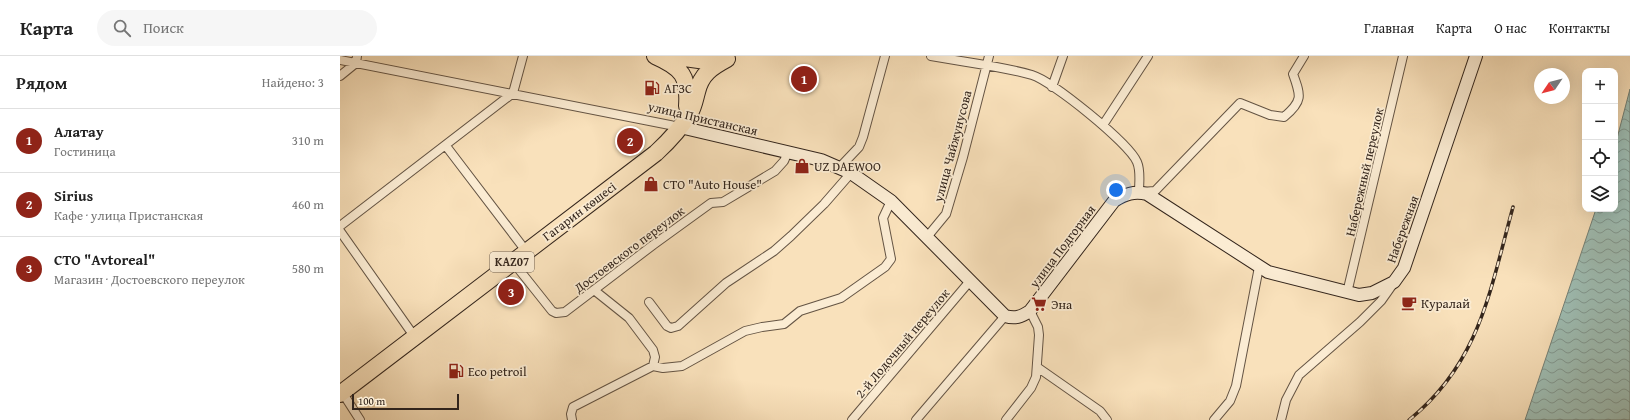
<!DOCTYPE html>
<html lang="ru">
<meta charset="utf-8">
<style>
:root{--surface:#fff;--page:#f6f6f6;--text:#222;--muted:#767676;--line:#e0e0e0;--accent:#8f2418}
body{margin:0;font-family:"Gentium Book Plus",serif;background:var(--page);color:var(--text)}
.controls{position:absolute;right:12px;top:12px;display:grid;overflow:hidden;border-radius:8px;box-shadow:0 4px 16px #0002}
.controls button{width:36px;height:36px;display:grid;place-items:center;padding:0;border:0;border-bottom:1px solid var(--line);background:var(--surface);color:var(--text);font:20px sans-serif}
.compass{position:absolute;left:1194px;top:12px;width:36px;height:36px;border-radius:50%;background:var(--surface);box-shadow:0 4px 16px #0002;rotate:235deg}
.scale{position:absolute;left:12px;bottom:10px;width:107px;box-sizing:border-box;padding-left:4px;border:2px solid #33251c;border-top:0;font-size:11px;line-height:14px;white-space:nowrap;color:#33251c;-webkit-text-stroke:3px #fbecd3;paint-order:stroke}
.you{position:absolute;left:776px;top:134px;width:14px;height:14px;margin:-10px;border:3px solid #fff;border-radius:50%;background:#1a73e8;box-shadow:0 0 0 6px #1a73e833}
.badge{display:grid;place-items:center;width:26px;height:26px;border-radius:50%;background:var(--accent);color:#fff;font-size:13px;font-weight:700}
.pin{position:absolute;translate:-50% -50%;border:2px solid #fff;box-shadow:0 1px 4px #0006}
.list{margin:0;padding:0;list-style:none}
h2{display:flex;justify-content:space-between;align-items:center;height:52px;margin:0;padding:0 16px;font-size:17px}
h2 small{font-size:13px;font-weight:400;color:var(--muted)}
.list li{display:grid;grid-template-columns:26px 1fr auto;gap:12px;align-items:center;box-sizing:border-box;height:64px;padding:0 16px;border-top:1px solid var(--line)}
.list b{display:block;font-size:15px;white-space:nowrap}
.list p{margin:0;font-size:13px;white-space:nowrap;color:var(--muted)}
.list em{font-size:13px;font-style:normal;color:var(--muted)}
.icon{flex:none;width:22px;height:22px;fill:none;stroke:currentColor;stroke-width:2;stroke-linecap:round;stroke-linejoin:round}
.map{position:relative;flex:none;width:1290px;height:364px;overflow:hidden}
header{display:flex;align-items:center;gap:24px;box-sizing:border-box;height:56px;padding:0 20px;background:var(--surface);border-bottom:1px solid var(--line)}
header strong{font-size:19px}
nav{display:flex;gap:22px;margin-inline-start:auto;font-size:14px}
.search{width:280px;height:36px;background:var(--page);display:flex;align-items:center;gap:10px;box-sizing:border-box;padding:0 14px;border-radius:22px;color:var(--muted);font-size:15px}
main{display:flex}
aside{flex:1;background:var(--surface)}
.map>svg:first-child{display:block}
.water{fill:url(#water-waves);stroke:#738077}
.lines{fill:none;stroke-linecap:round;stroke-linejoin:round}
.street-casing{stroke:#645444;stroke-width:10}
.secondary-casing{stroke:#33251c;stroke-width:14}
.highway-casing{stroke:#33251c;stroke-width:18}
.street{stroke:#fbecd3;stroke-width:8}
.secondary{stroke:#fbecd3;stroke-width:12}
.highway{stroke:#f9e1bb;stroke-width:16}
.rail-casing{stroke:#33251c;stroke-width:3.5}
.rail{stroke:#fbecd3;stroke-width:2;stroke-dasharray:6;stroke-linecap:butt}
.labels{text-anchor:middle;stroke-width:3.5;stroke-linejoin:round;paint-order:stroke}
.shield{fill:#fbecd3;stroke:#6f6153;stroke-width:1}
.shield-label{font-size:12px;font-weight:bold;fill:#33251c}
.poi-label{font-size:13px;fill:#33251c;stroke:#fbecd3;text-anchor:start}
.street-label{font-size:13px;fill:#33251c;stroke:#fbecd3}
</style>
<header>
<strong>Карта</strong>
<div class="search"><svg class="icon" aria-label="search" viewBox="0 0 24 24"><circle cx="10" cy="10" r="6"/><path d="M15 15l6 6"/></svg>Поиск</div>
<nav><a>Главная</a><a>Карта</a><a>О нас</a><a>Контакты</a></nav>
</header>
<main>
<aside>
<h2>Рядом<small>Найдено: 3</small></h2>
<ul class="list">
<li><span class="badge">1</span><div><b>Алатау</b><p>Гостиница</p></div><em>310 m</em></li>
<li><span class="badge">2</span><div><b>Sirius</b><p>Кафе · улица Пристанская</p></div><em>460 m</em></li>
<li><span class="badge">3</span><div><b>СТО &quot;Avtoreal&quot;</b><p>Магазин · Достоевского переулок</p></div><em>580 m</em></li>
</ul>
</aside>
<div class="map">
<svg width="1290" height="364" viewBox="0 0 1290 364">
<defs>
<pattern id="water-waves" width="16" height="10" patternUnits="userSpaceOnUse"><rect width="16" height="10" fill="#9ebdb3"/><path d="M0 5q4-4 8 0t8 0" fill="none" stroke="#819991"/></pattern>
</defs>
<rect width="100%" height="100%" fill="#f9e1bb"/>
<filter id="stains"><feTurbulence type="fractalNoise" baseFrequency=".005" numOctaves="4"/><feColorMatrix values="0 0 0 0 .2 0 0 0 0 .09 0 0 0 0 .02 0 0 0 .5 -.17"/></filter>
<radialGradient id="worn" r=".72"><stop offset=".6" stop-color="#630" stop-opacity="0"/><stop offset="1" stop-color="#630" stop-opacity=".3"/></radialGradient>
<!-- water -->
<path class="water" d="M 1290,33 L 1290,364 L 1185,364 L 1256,153 L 1275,153 L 1275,90 Z"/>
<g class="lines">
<!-- street casing -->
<g class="street-casing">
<path id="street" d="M 591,0 C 623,6 661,10 692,19 C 712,25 789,87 797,106 C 801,115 799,126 799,136 L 815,135 L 900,47 L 930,59 L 944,61 C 963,45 961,40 953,18 L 964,0
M 0,4 L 340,71
M 0,20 L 16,7 L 17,0
M 712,31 L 723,0
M 763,69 L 808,0
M 106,90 L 186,195
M 500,111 L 519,91 L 523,81 L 545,0
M 0,170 L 173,37 L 183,0
M 0,175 L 74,280
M 587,181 L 606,158 L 623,101 L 649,0
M 173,206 L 212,255 L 216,257 L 225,256 L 313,189 L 371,147 L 383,146 L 435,115 L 444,105 L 448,96
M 254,234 L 289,262 L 313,294 L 315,301 L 313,310
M 1007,237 L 1063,0
M 309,246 L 327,270 L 331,272 L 338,270 L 386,227 L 434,195 L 451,180 L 484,148 L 511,117
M 697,311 L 760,355 L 767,364
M 2,336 L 20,364
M 232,364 L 231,358 L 233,351 L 313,310 L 323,312 L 342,310 L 405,275 L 422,271 L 444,268 L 460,255 L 501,242 L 545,211 L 551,203 L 543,162 L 551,145
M 512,364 L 630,225
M 576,364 L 665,260
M 666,364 L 691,332 L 696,321 L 699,279 L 698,271 L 690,255
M 874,364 L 890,345 L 896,330 L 919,211
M 941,364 L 946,344 L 959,319 L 1020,266 L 1041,245 L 1053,228"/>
</g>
<!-- secondary casing -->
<g class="secondary-casing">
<path id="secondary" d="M 340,71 L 481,104 L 511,117 L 551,145 L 665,260 C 675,263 681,261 690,255 L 774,145 C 785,138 794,135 807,138 L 928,216 L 1019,239 L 1032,237 L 1054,226 L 1064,212 L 1136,0"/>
</g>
<!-- highway casing -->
<g class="highway-casing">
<path id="highway" d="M 315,0 C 342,12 349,20 347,50
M 330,0 L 366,5 L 383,3
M 0,338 L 316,97 C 329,85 341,72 350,57 C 354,50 355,43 357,36 C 361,18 372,11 387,3"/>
</g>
<!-- street -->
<use href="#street" class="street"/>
<!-- secondary -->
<use href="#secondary" class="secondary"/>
<!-- highway -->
<use href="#highway" class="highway"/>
<!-- rail casing -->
<g class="rail-casing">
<path id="rail" d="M 1069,364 C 1140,307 1150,234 1173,151"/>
</g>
<!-- rail -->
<use href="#rail" class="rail"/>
</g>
<!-- icons -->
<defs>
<g id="fuel-bare" transform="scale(1.2)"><path d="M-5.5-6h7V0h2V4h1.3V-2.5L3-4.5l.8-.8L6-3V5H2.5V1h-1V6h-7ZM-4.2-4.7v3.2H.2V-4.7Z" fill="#8f2418" stroke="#fbecd3" stroke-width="2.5" paint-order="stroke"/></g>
<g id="shop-bare" transform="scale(1.2)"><path d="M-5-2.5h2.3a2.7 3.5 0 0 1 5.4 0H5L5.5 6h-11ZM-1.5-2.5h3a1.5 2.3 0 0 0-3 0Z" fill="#8f2418" stroke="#fbecd3" stroke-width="2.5" paint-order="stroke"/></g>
<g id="cafe-bare" transform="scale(1.2)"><path d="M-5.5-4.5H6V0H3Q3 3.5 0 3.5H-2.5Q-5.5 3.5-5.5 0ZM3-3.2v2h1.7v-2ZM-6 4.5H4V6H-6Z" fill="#8f2418" stroke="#fbecd3" stroke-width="2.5" paint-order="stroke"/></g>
<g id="supermarket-bare" transform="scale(1.2)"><path d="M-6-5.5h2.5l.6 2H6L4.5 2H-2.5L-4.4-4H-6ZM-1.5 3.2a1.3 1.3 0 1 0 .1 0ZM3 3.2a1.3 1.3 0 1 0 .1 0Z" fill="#8f2418" stroke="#fbecd3" stroke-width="2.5" paint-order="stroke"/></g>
</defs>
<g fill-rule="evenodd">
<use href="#fuel-bare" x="312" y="32"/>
<use href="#shop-bare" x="462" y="110"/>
<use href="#shop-bare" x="311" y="128"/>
<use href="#cafe-bare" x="1069" y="247"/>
<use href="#supermarket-bare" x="699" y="248"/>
<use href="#fuel-bare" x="116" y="315"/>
</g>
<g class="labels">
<!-- shield labels -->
<rect class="shield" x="150" y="196" width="44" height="20" rx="3"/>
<g class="shield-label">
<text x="172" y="210">KAZ07</text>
</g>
<!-- poi labels -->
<g class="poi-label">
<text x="324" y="37">АГЗС</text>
<text x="474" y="115">UZ DAEWOO</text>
<text x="323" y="133">СТО "Auto House"</text>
<text x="1081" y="252">Куралай</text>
<text x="711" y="253">Эна</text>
<text x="128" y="320">Eco petroil</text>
</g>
<!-- street labels -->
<g class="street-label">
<text transform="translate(363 62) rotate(13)" y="5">улица Пристанская</text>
<text transform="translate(612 90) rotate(-75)" y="5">улица Чайжунусова</text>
<text transform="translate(1024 116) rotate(-77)" y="5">Набережный переулок</text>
<text transform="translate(239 155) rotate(-37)" y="5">Гагарин көшесі</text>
<text transform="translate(1062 173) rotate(-70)" y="5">Набережная</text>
<text transform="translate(722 190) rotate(-53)" y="5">улица Подгорная</text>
<text transform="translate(289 193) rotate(-37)" y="5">Достоевского переулок</text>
<text transform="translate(562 287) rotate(-50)" y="5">2-й Лодочный переулок</text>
</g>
</g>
<rect width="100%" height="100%" filter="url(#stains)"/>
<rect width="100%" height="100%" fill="url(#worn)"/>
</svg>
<div class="controls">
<button>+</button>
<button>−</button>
<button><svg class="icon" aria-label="locate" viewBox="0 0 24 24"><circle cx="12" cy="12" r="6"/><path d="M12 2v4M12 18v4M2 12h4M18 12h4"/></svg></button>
<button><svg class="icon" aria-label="layers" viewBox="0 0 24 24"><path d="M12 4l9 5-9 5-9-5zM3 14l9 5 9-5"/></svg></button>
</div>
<svg class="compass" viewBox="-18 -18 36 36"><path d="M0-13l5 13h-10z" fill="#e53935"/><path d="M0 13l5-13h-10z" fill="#767676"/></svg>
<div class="scale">100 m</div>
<div class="you"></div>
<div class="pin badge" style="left:464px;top:23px">1</div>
<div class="pin badge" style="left:290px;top:85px">2</div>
<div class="pin badge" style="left:171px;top:236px">3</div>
</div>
</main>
